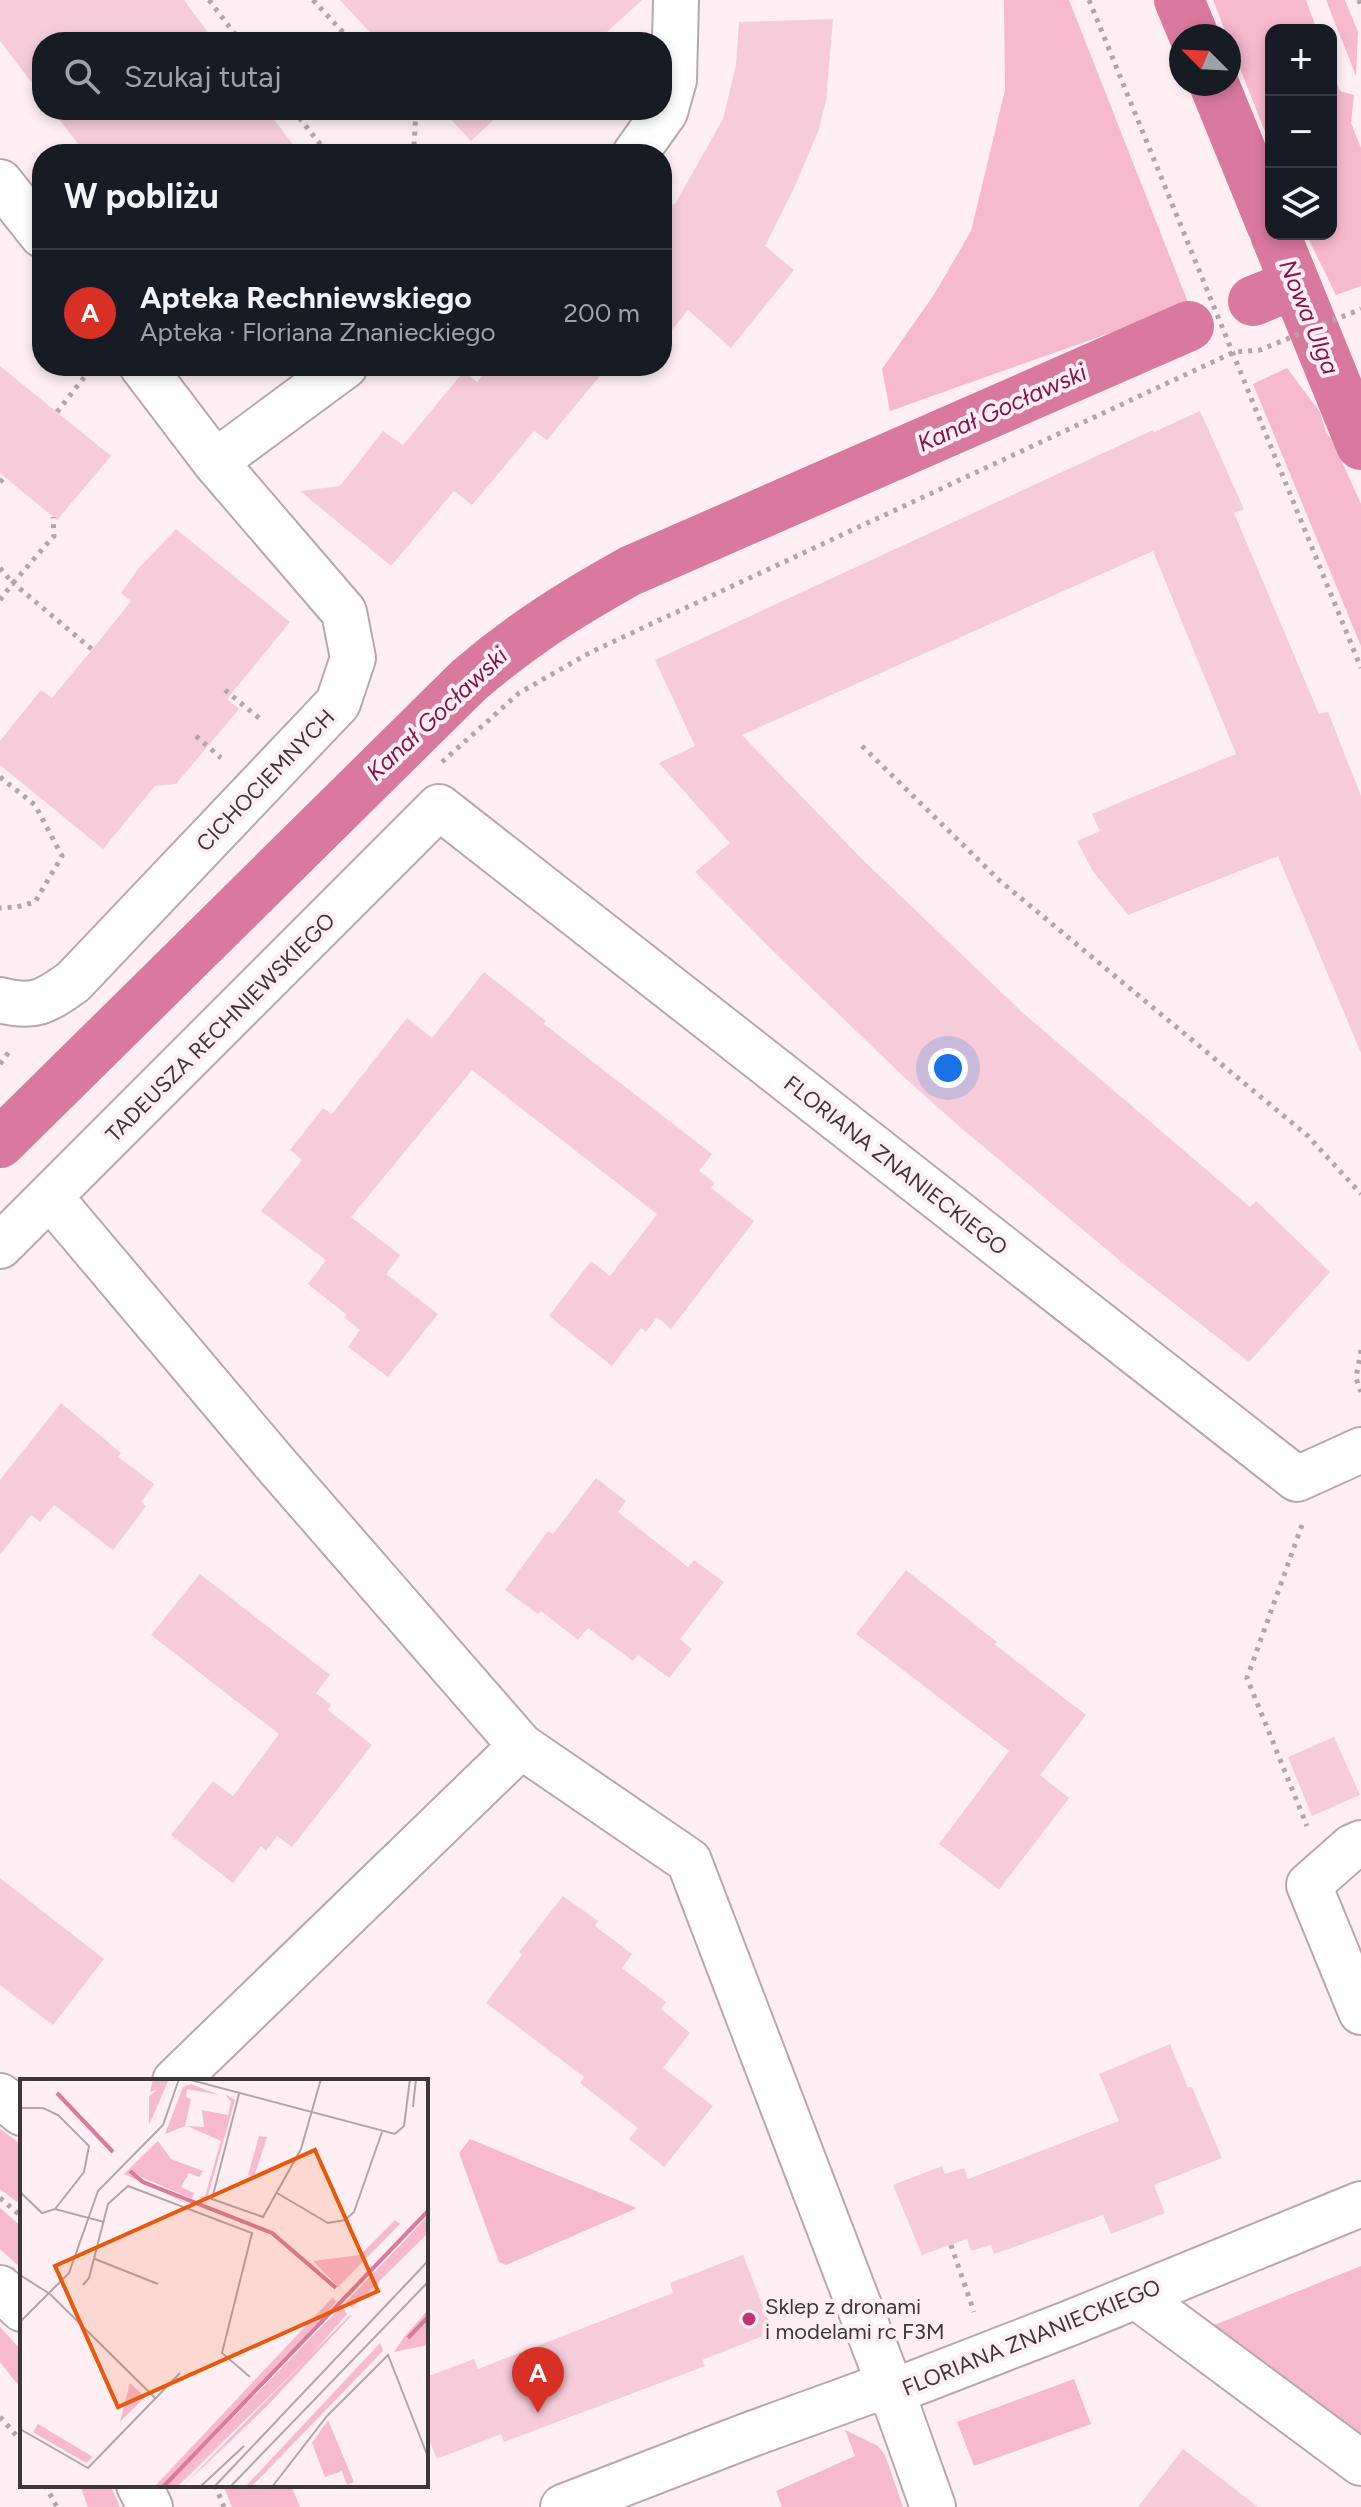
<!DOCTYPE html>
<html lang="pl">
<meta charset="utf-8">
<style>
:root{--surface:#171b24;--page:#242831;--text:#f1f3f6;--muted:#9ea1a6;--line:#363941;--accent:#d93025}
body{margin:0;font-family:Figtree,sans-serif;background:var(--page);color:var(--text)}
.controls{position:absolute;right:24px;top:24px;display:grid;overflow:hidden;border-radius:16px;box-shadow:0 4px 12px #0003}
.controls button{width:72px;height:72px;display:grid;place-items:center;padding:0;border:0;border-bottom:2px solid var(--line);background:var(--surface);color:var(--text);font:40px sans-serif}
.compass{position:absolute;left:1169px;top:24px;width:72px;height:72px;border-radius:50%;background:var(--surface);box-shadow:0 4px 12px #0003;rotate:294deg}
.you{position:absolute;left:948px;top:1068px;width:28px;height:28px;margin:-20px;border:6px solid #fff;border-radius:50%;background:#1a73e8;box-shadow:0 0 0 12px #1a73e833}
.badge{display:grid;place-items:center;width:52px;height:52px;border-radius:50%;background:var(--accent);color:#fff;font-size:26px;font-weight:700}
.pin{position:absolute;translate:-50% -66px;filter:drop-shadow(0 2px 4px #0008)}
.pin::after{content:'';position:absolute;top:42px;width:28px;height:24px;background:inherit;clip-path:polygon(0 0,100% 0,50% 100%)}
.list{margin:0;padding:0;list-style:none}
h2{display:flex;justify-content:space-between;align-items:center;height:104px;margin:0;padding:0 32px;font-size:34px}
h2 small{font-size:26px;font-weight:400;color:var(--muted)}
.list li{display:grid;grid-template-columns:52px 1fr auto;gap:24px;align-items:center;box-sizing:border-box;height:128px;padding:0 32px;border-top:2px solid var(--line)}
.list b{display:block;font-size:30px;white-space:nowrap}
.list p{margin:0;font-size:26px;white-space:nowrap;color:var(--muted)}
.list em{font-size:26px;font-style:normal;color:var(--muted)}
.icon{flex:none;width:44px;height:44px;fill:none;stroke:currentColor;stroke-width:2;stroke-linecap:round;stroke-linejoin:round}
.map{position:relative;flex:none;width:1361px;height:2507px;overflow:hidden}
.search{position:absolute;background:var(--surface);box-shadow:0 4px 12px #0003;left:32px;top:32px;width:640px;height:88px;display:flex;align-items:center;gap:20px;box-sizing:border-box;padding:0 28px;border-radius:32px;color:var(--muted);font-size:30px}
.panel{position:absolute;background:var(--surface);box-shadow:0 4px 12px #0003;left:32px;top:144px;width:640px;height:232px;border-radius:32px}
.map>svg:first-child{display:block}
.green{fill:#f7b9ce}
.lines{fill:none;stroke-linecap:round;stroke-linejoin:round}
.canal{stroke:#d9799d;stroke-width:50}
.building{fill:#f6ccda}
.minor-casing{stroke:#b9a7ac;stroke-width:48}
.path{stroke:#b3a6aa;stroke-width:5;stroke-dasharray:4 6;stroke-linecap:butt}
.minor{stroke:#fff;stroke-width:44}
.poi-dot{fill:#be3674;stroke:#ffeff4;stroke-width:3}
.labels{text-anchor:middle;stroke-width:8;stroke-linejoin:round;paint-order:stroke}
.street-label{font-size:22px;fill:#3e3739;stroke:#ffeff4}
.poi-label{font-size:22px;fill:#3e3739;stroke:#ffeff4;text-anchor:start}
.water-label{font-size:24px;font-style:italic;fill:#87134d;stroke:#ffeff4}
.inset-river{fill:none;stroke:#d9799d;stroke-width:4}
.inset-road{fill:none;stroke:#b2a5a9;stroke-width:2}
.view{fill:#e8590c;fill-opacity:0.15;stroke:#e8590c;stroke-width:4}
.inset-edge{fill:none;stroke:#3e3739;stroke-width:4}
</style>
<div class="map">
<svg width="1361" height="2507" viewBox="0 0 1361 2507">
<rect width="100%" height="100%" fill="#ffeff4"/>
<!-- green -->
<path class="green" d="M 1004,0 L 1069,0 L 1189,305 L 890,411 L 882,369 L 935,293 L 971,231 L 1005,90 Z
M 1213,0 L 1306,0 L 1317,30 L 1271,30 L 1271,147 Z
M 1326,0 L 1345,0 L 1358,32 L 1356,76 Z
M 1331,67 L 1340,91 L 1354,95 L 1351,123 L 1361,148 L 1361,286 L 1336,295 L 1306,234 L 1331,234 Z
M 1287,368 L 1320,412 L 1326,433 L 1332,440 L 1361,504 L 1361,646 L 1253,384 Z
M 0,2129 L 22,2145 L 22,2206 L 0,2189 Z
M 470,2139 L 637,2208 L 506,2265 L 499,2262 L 459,2153 Z
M 0,2208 L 22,2227 L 22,2269 L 0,2249 Z
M 1361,2266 L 1361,2440 L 1214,2325 Z
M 0,2327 L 22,2351 L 22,2390 L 0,2362 Z
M 1074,2379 L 1091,2424 L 974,2466 L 957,2422 Z
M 845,2430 L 878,2446 L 885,2455 L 903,2507 L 782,2507 L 776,2491 L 855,2456 Z
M 80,2485 L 110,2485 L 120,2507 L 88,2507 Z
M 223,2485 L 291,2485 L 300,2507 L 232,2507 Z"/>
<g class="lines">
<!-- canal -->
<path class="canal" d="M 1179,0 L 1194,36
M 1214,84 L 1271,224
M 1275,234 L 1361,445
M 1253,301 L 1295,284
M 0,1143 L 469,680 C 523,634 569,605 630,571 L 1189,326"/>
</g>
<!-- building -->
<path class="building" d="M 0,0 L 184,0 L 215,42 L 42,42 L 42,96 L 0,41 Z
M 340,0 L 642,0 L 596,42 L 379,42 Z
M 833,19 L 826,101 L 819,129 L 795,186 L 765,246 L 794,270 L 731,348 L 688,310 L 662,342 L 662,207 L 675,204 L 723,119 L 736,65 L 739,22 Z
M 52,110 L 267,110 L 300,154 L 86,154 Z
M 442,110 L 504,110 L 471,141 Z
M 0,366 L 111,456 L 57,520 L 0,473 Z
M 490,366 L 608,366 L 547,440 L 534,431 L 472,505 L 454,491 L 391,566 L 300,491 L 340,486 L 383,431 L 403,445 L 464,371 L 477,382 Z
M 1200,411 L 1244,509 L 1234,513 L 1319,714 L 1328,712 L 1361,796 L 1361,1053 L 1278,856 L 1128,915 L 1092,870 L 1077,841 L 1100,831 L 1092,814 L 1236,754 L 1153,551 L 742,735 L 863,860 L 1023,1013 L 1250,1207 L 1256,1201 L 1330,1272 L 1249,1362 L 1125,1265 L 960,1127 L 906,1079 L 770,948 L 695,872 L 730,843 L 659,763 L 695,746 L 655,660 L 1153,430 L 1154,432 Z
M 176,529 L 290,622 L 227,699 L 239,709 L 176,784 L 155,786 L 103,849 L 0,765 L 0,741 L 41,690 L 52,698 L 100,640 L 131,601 L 121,593 L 138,569 Z
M 484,972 L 546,1021 L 544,1024 L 712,1154 L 699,1171 L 715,1183 L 711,1188 L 754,1221 L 671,1329 L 657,1317 L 646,1332 L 641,1328 L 612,1366 L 549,1316 L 591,1261 L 610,1276 L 657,1214 L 472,1070 L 351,1217 L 400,1255 L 386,1274 L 438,1314 L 388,1377 L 348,1347 L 360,1330 L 344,1317 L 347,1315 L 308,1284 L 326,1260 L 261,1211 L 302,1160 L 290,1150 L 323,1108 L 332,1114 L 407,1018 L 432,1038 Z
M 61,1403 L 121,1453 L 118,1457 L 154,1484 L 141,1502 L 146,1506 L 113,1550 L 54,1505 L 40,1522 L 31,1515 L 0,1555 L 0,1480 Z
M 596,1478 L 626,1501 L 618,1512 L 688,1567 L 694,1560 L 724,1582 L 680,1639 L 692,1649 L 669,1678 L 638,1655 L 633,1661 L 588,1628 L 578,1640 L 541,1611 L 538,1614 L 505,1590 L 548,1531 L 553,1534 Z
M 906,1570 L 997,1642 L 994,1644 L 1086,1715 L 1040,1775 L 1069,1798 L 999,1890 L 939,1844 L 1009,1751 L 856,1634 Z
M 200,1574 L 330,1675 L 316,1693 L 331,1705 L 328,1710 L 372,1745 L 292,1847 L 277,1836 L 266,1851 L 261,1846 L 233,1883 L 171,1835 L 213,1781 L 233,1796 L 279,1734 L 151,1635 Z
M 1334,1737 L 1360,1795 L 1312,1816 L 1288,1757 Z
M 0,1878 L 104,1959 L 53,2025 L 0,1985 Z
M 563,1896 L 598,1921 L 595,1926 L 632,1954 L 622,1968 L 666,2002 L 661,2009 L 690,2033 L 663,2068 L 713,2106 L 664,2167 L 629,2139 L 638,2128 L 580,2083 L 584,2077 L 486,2003 L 522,1955 L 519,1952 Z
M 1170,2044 L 1188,2088 L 1192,2087 L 1222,2158 L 1154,2185 L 1165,2213 L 1111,2234 L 1103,2215 L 994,2254 L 991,2245 L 971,2251 L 967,2239 L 922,2255 L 893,2185 L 942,2166 L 945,2174 L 964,2168 L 968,2179 L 1119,2121 L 1099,2074 Z
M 743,2255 L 773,2332 L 702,2360 L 705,2366 L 504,2442 L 501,2434 L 437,2459 L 426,2432 L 426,2377 L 474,2359 L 478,2369 L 673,2293 L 670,2283 Z
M 1183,2449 L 1258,2507 L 1138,2507 Z"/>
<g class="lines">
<!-- minor casing -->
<g class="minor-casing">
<path id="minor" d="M 635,154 L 665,112 L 674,80 L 676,0
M 0,182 L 42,235
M 215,462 L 345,366
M 0,1000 C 34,1009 45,1002 73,982 L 338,703 L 353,658 L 344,612 L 215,462 L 142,366
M 50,1197 L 278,1467 L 521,1746 L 689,1861 L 892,2392 L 933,2507
M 0,1246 L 439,807 L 1297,1479 L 1361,1450
M 1361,1843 L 1352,1847 L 1309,1885 L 1361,2012
M 175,2081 L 521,1746
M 0,2096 L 22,2113
M 0,2288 L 22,2309
M 1136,2296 L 1361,2463
M 139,2485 L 150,2507
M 563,2507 L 749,2435 L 870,2391 L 892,2392 L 1070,2323 L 1361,2204"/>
</g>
<!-- path -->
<path class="path" d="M 209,0 L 241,42
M 313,0 L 352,42
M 1089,0 L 1361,668
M 1359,0 L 1361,6
M 293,110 L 328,154
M 409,154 L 414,147 L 416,110
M 555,154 L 581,151 L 590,142
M 57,412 L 93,366
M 0,482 L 5,477
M 0,568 L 13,583 L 54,536 L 53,517
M 0,600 L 13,583 L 94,651
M 225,690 L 259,718
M 196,736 L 221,758
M 862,746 L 999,880 L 1308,1136 L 1361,1194
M 442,762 L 519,693 L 591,652 L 1234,352 L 1260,350 L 1361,309
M 0,777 L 35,805 L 62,856 L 35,902 L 17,907 L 0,908
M 0,1064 L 11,1049
M 1361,1350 L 1356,1378 L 1361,1392
M 1302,1525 L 1247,1678 L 1307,1826
M 0,2198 L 22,2217
M 951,2245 L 974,2312
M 0,2417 L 22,2442
M 45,2485 L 57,2507
M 215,2485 L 224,2507"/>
<!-- minor -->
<use href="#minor" class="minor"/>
</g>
<!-- markers -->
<circle class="poi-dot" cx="749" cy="2319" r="8"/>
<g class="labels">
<!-- street labels -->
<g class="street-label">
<text transform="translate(265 780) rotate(-46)" y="8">CICHOCIEMNYCH</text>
<text transform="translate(220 1027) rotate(-45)" y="8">TADEUSZA RECHNIEWSKIEGO</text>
<text transform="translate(896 1165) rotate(38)" y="8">FLORIANA ZNANIECKIEGO</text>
<text transform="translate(1031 2337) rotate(-22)" y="8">FLORIANA ZNANIECKIEGO</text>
</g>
<!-- poi labels -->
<g class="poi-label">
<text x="765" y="2314">Sklep z dronami<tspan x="765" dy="25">i modelami rc F3M</tspan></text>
</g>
<!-- water labels -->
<g class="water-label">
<text transform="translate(1309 317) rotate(68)" y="8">Nowa Ulga</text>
<text transform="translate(1002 408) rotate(-24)" y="8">Kanał Gocławski</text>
<text transform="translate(437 714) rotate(-43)" y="8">Kanał Gocławski</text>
</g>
</g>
<!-- overview -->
<g transform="translate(20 2079)">
<rect width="408" height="408" fill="#ffeff4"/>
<path d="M 133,0 L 149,0 L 129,46 L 129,17 L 137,11 L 130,13 ZM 171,5 L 199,16 L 167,10 L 166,18 L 171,20 L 165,47 L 145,55 L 163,8 ZM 205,15 L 215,21 L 187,120 L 177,118 L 185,117 L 201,62 L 167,47 L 184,48 L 182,31 L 208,36 L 211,23 ZM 239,57 L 247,58 L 234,98 L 228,96 ZM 138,62 L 151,80 L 183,92 L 179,98 L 169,94 L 161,108 L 174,114 L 172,120 L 110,93 L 170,126 L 104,95 ZM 408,137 L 408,154 L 332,229 L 326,223 ZM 375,141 L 380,145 L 318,208 L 293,182 L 340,176 ZM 313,218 L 316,223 L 303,239 L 141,408 L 134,408 ZM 322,227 L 327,235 L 290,277 L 157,408 L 145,408 ZM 408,231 L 408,266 L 374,273 L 384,258 ZM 332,236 L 248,326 L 162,408 L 329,237 ZM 360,264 L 363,272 L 231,408 L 225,408 ZM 110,304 L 125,318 L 100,343 ZM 308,341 L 334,403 L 327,406 L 322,392 L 305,398 L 292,364 ZM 18,345 L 73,378 L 66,384 L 13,353 Z" fill="#f7b9ce"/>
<path class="inset-river" d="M 37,14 L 93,73M 110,92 L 123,103 L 252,154 L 316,209M 388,259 L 408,238M 143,408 L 408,132"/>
<path class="inset-road" d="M 167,0 L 375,55 L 384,47 L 390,0M 219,15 L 192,120 L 243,138 L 281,70 L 301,0M 393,28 L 396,0M 0,29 L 23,29 L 38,36 L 69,67 L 64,93 L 35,130M 0,113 L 22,134 L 35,130 L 84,143M 257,114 L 308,144 L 325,141 L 334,133 L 362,53M 75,180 L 138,205M 0,196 L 30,215 L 135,319M 63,206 L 69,199 L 88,125 L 108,107 L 232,154 L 202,274 L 230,298M 0,243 L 49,194 L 78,112 L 143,46 L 159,0M 0,350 L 68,389 L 160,294M 180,408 L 224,367M 194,408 L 408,182M 210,408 L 408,203M 252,408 L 307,337 L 368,276 L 408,378"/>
<path class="view" d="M 295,71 L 358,212 L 98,328 L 35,187 Z"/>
<rect width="408" height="408" class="inset-edge"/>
</g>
</svg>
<div class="controls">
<button>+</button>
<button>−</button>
<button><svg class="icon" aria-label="layers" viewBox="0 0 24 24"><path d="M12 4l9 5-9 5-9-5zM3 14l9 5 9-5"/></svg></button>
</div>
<svg class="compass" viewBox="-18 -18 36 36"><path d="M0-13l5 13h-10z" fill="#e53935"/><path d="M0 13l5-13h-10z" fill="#9ea1a6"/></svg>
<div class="you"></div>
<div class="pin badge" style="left:538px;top:2413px">A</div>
<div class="search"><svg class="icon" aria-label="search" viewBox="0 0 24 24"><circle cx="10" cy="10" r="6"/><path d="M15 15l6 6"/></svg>Szukaj tutaj</div>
<section class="panel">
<h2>W pobliżu<small></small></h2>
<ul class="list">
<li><span class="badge">A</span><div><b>Apteka Rechniewskiego</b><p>Apteka · Floriana Znanieckiego</p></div><em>200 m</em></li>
</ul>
</section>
</div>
